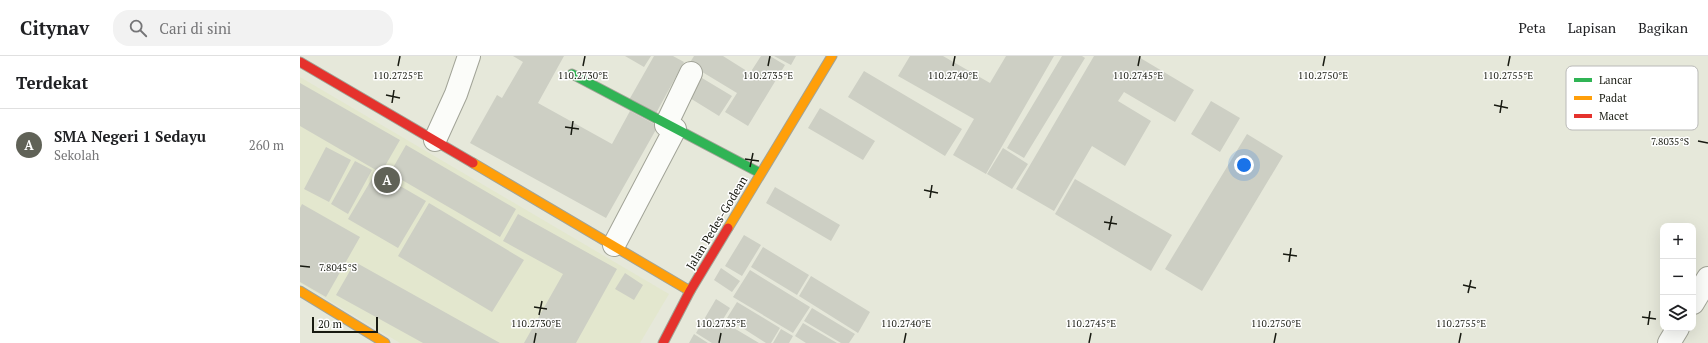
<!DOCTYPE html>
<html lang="id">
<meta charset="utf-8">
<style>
:root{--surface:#fff;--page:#f2f2f2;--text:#202124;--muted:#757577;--line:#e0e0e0;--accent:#606257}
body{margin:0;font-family:"PT Serif",serif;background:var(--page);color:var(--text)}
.controls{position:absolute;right:12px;bottom:12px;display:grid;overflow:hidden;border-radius:8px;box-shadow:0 4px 16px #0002}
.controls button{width:36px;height:36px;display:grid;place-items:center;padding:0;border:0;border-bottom:1px solid var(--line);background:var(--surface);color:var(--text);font:20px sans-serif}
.scale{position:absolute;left:12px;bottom:10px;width:66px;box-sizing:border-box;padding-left:4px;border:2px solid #181a11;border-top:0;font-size:11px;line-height:14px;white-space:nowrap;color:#181a11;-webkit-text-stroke:3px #fff;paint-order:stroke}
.you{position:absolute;left:944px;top:109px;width:14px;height:14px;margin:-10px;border:3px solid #fff;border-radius:50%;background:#1a73e8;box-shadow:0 0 0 6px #1a73e833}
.badge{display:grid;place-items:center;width:26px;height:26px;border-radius:50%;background:var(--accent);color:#fff;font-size:13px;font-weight:700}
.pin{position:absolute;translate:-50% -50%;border:2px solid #fff;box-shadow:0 1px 4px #0006}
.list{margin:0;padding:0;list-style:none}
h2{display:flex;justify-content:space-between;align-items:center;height:52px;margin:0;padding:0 16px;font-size:17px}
h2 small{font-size:13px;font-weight:400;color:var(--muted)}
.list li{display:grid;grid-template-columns:26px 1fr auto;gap:12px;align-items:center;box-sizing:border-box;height:72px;padding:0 16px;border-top:1px solid var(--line)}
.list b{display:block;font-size:15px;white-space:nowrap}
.list p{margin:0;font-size:13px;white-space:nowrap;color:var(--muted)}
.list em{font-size:13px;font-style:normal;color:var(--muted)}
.icon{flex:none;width:22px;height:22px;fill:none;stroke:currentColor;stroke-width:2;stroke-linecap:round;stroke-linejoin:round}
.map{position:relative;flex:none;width:1408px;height:287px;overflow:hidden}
header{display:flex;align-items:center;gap:24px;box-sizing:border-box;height:56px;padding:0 20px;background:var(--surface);border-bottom:1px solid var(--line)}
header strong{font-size:19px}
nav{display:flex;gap:22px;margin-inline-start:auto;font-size:14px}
.search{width:280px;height:36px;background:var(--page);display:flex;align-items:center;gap:10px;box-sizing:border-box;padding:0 14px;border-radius:16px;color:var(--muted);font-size:15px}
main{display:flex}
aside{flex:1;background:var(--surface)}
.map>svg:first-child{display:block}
.built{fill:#e3e7ce}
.building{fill:#cdcfc4}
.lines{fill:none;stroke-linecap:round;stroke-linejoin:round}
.street-casing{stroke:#a1a397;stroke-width:24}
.fast-casing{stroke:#a1a397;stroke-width:11}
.slow-casing{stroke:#a1a397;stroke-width:11}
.jam-casing{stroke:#a1a397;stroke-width:11}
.street{stroke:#fbfcf9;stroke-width:22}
.fast{stroke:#30b455;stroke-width:9}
.slow{stroke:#ff9f0a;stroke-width:9}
.jam{stroke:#e5322d;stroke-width:9}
.ticks{fill:none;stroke:#181a11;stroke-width:1.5}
.labels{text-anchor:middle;stroke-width:3;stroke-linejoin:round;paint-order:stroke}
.street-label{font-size:12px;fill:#181a11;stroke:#fff}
.key{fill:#fff;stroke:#babab8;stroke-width:1}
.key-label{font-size:11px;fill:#181a11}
.ticks-label{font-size:10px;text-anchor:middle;fill:#181a11;stroke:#fff;stroke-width:3;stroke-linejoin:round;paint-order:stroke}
</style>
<header>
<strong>Citynav</strong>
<div class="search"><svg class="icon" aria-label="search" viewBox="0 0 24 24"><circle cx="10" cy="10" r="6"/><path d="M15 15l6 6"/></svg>Cari di sini</div>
<nav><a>Peta</a><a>Lapisan</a><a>Bagikan</a></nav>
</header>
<main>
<aside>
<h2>Terdekat<small></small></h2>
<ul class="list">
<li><span class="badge">A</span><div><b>SMA Negeri 1 Sedayu</b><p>Sekolah</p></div><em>260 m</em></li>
</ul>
</aside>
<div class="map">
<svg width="1408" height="287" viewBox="0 0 1408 287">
<rect width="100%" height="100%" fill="#e6e8da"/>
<!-- built -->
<path class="built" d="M 0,21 L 369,238 L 340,287 L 100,287 L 0,227 Z"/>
<!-- building -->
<path class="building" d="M 213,0 L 264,0 L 238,47 L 312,88 L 330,55 L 358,70 L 306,162 L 170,87 L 197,39 L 202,42 L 223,6 Z
M 325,0 L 351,0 L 344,11 Z
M 354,0 L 373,0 L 384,6 L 355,59 L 329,44 Z
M 394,0 L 423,0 L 450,17 L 461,0 L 470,0 L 485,9 L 448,70 L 425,56 L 437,37 L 389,8 Z
M 474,0 L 496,0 L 491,9 Z
M 610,0 L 643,0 L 690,27 L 706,0 L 754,0 L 686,118 L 653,99 L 674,63 L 598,20 Z
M 762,0 L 782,0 L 785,2 L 724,102 L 707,92 Z
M 794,0 L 837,0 L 894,34 L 875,66 L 824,36 L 818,45 L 851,65 L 825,110 L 792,90 L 754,155 L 716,133 Z
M 564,15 L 662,73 L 645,100 L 548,41 Z
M 397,19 L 432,40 L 419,60 L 385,39 Z
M 0,27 L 100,84 L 81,117 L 0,70 Z
M 911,45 L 940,62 L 920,96 L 891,78 Z
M 520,52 L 575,85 L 563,104 L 508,72 Z
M 947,78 L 983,100 L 902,235 L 865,213 Z
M 106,89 L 216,153 L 200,181 L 90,117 Z
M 26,91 L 51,104 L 29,146 L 4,133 Z
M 703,92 L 728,108 L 712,133 L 687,118 Z
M 55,105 L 72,114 L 48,158 L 31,148 Z
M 76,116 L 126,145 L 98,192 L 48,163 Z
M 775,123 L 872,179 L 851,215 L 755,158 Z
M 475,131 L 540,169 L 531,185 L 466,147 Z
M 129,147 L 224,204 L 192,256 L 98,200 Z
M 2,148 L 60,181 L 26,241 L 0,226 L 0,152 Z
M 218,158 L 317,213 L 276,287 L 224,287 L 263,218 L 203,185 Z
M 444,179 L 461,189 L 442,220 L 425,210 Z
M 463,191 L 509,219 L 497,239 L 451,211 Z
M 55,206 L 200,287 L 123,287 L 36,239 Z
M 421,212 L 440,225 L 432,236 L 414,224 Z
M 450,214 L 510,251 L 493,277 L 433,241 Z
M 325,217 L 343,229 L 334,244 L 315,233 Z
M 511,220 L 570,256 L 558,277 L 499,240 Z
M 416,243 L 430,252 L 422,265 L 459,287 L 412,287 L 396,277 Z
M 437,246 L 480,272 L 471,287 L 466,287 L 427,262 Z
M 512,252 L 555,278 L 549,287 L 541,287 L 504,265 Z
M 503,267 L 537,287 L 506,287 L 495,280 Z
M 481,273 L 493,280 L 489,287 L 473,287 Z
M 394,278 L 408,287 L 389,287 Z"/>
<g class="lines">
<!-- street casing -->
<g class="street-casing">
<path id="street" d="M 366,69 L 391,17
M 135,84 L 156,38 L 169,0
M 314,189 L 375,73
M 1393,247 L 1408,222
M 1369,287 L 1378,272"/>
</g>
<!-- fast casing -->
<g class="fast-casing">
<path id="fast" d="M 272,18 L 460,117"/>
</g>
<!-- slow casing -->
<g class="slow-casing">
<path id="slow" d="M 173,107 L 390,235
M 428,172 L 532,0
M 0,235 L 85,287"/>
</g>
<!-- jam casing -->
<g class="jam-casing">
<path id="jam" d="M 0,6 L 173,107
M 363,287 L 390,235 L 428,172"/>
</g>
<!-- street -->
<use href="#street" class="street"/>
<!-- fast -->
<use href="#fast" class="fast"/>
<!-- slow -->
<use href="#slow" class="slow"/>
<!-- jam -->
<use href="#jam" class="jam"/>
</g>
<!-- ticks -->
<path class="ticks" d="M 98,10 L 100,0M 283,10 L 285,0M 468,10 L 470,0M 653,10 L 655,0M 838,10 L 840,0M 1023,10 L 1025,0M 1208,10 L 1210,0M 86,39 L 100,42M 92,47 L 94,34M 1194,49 L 1208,52M 1200,57 L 1202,44M 265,71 L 279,73M 271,79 L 273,65M 1398,85 L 1408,87M 445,103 L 459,105M 450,111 L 453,97M 624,134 L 638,137M 630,142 L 632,129M 804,166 L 817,168M 809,174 L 812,160M 983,198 L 997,200M 989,206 L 991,192M 0,210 L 10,211M 1163,229 L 1176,232M 1168,237 L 1171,224M 234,251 L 247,253M 239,259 L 242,245M 1342,261 L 1356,263M 1348,269 L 1350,255M 234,287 L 236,277M 419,287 L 421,277M 604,287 L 606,277M 789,287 L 791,277M 974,287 L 976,277M 1159,287 L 1161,277"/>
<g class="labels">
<!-- street labels -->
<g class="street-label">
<text transform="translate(417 167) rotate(-59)" y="4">Jalan Pedes-Godean</text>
</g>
</g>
<!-- legend -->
<rect x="1266" y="10" width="132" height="64" rx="6" class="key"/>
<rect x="1274" y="22" width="18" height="4" fill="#30b455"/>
<rect x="1274" y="40" width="18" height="4" fill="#ff9f0a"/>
<rect x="1274" y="58" width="18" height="4" fill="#e5322d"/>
<g class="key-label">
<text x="1299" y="28">Lancar</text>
<text x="1299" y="46">Padat</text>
<text x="1299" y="64">Macet</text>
</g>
<g class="ticks-label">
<text x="98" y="23">110.2725°E</text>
<text x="283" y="23">110.2730°E</text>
<text x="468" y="23">110.2735°E</text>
<text x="653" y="23">110.2740°E</text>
<text x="838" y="23">110.2745°E</text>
<text x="1023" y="23">110.2750°E</text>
<text x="1208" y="23">110.2755°E</text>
<text x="1370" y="89">7.8035°S</text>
<text x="38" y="215">7.8045°S</text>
<text x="236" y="271">110.2730°E</text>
<text x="421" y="271">110.2735°E</text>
<text x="606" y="271">110.2740°E</text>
<text x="791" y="271">110.2745°E</text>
<text x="976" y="271">110.2750°E</text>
<text x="1161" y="271">110.2755°E</text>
</g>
</svg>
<div class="controls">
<button>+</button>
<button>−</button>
<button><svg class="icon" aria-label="layers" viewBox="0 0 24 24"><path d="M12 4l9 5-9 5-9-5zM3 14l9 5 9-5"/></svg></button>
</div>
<div class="scale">20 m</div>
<div class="you"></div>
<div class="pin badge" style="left:87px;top:124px">A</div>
</div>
</main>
